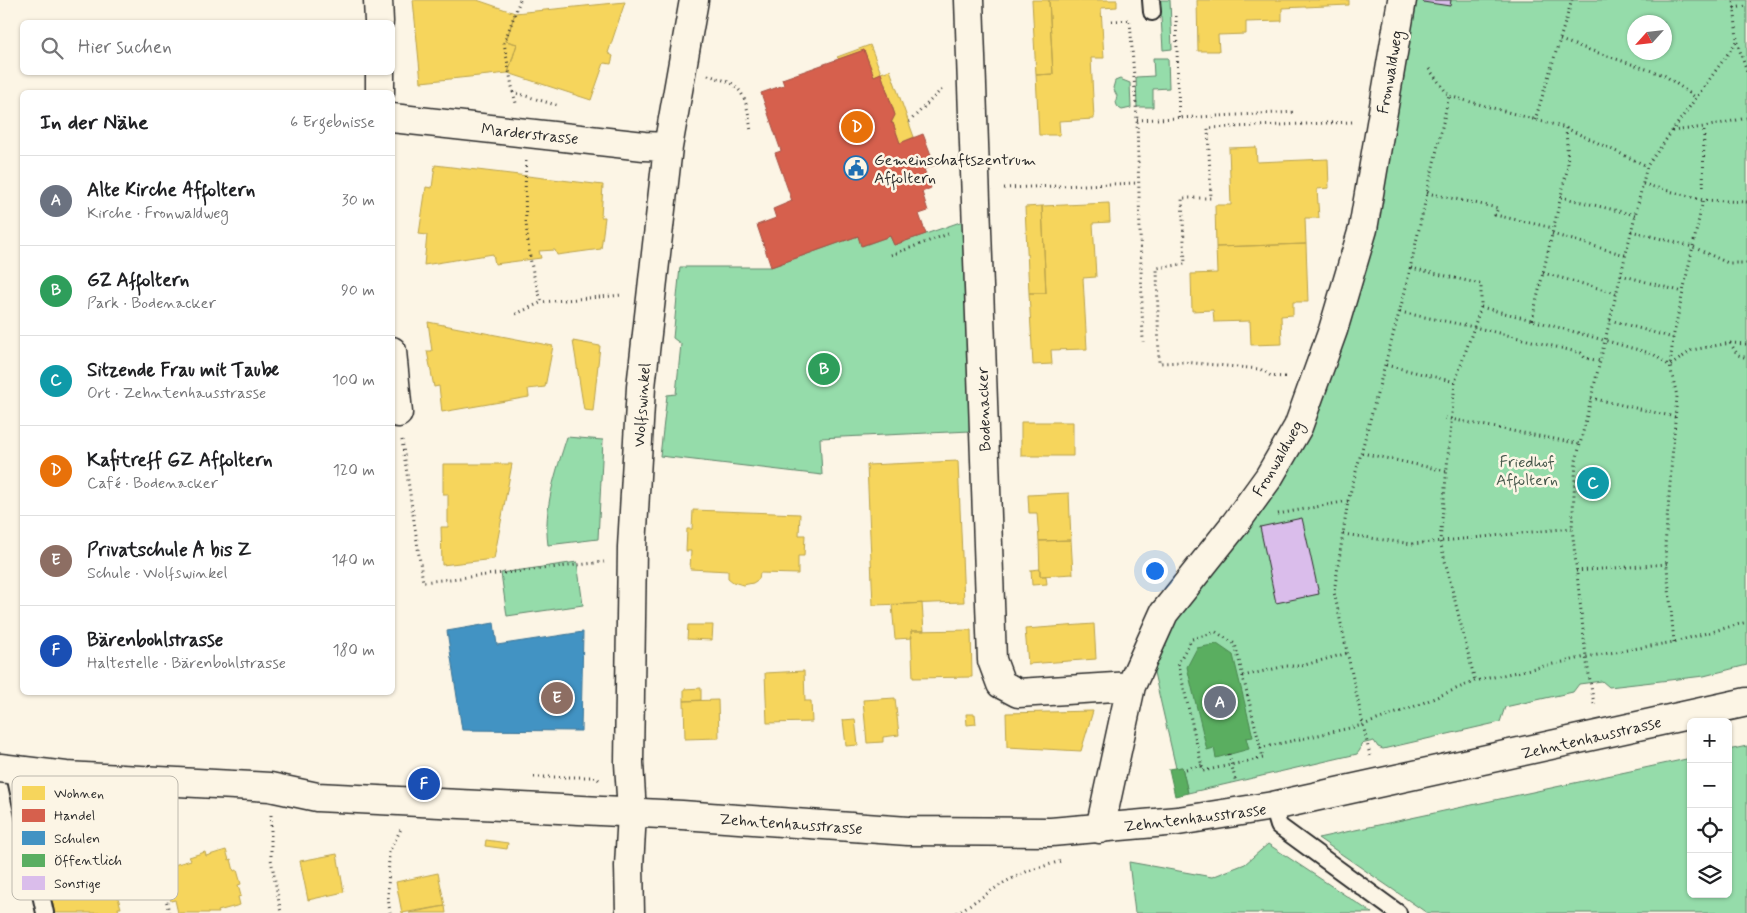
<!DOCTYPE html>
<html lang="de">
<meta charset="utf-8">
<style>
:root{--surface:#fff;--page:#f2f2f2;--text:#202124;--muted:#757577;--line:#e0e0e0;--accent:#7c3aed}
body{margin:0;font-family:Mynerve,sans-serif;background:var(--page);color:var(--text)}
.controls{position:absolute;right:15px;bottom:15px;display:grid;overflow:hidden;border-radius:8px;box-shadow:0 1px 4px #0004}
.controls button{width:45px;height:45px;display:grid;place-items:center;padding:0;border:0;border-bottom:1px solid var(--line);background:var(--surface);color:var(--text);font:25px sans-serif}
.compass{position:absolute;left:1627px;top:15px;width:45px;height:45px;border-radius:50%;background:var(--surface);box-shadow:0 1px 4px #0004;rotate:243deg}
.you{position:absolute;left:1154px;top:570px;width:18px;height:18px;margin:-12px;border:4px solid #fff;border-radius:50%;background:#1a73e8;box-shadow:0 0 0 8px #1a73e833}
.badge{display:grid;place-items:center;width:32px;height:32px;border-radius:50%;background:var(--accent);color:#fff;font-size:16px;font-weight:700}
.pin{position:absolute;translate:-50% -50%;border:2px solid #fff;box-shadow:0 1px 5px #0006}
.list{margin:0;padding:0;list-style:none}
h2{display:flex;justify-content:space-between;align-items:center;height:65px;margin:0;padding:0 20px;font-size:21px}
h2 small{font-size:16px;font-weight:400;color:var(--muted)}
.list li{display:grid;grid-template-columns:32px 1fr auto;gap:15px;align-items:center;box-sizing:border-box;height:90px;padding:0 20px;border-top:1px solid var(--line)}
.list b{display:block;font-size:19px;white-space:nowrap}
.list p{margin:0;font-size:16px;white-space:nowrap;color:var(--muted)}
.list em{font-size:16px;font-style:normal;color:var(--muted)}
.icon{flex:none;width:28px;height:28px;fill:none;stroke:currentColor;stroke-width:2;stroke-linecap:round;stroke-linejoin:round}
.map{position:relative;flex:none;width:1747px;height:913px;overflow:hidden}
.search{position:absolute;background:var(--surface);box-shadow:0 1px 4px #0004;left:20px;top:20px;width:375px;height:55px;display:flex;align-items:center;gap:12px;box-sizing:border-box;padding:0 18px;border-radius:8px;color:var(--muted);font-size:19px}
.panel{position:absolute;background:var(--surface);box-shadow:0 1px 4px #0004;left:20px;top:90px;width:375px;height:605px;border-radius:8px}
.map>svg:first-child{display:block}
.green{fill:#95dcaa;stroke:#60846a;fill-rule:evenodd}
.homes{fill:#f6d55c;stroke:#b9a24d}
.shops{fill:#d6604d;stroke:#a35043}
.schools{fill:#4393c3;stroke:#3c7495}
.public{fill:#5aae61;stroke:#4c8751}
.building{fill:#dabdeb;stroke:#2b2b2b}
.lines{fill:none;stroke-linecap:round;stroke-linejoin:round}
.lane-casing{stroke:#2b2b2b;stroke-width:20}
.street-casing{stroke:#2b2b2b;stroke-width:31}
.secondary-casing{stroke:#2b2b2b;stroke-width:31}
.path{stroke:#2b2b2b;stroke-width:3;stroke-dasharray:1 4;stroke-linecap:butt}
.lane{stroke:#fcf5e5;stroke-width:16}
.street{stroke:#fcf5e5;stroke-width:28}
.secondary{stroke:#fcf5e5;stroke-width:28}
.labels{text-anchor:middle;stroke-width:5;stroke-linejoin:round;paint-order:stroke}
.street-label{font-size:16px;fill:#2b2b2b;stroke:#fcf5e5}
.poi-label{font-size:16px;fill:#2b2b2b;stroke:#fcf5e5;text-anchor:start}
.park-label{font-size:16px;fill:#46574b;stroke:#fcf5e5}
.key{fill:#fcf5e5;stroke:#bdb8ad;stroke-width:1}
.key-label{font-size:14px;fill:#2b2b2b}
</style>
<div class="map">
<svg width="1747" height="913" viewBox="0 0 1747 913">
<rect width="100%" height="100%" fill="#fcf5e5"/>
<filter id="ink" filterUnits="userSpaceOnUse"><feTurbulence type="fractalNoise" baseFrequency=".02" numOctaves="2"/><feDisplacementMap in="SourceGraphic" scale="10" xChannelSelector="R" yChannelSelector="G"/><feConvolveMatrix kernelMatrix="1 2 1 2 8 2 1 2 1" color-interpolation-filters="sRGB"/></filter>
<g filter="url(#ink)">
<!-- green -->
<path class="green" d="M 1160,0 L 1170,0 L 1172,49 L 1163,50 Z
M 1412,0 L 1747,0 L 1747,665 L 1704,676 L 1609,687 L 1602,681 L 1579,684 L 1573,692 L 1505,707 L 1500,722 L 1383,749 L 1378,747 L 1374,741 L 1361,744 L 1360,750 L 1357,754 L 1188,793 L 1182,767 L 1176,768 L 1152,664 L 1162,639 L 1287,467 ZM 1634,22 L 1664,22 L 1664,52 L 1634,52 Z
M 1153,58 L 1168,58 L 1169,88 L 1153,89 L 1153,107 L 1137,107 L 1136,77 L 1154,76 Z
M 1120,79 L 1130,83 L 1131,108 L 1122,110 C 1116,107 1115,102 1117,96 L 1113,88 L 1115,81 Z
M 963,221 L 971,431 L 820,438 L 822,475 L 660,456 L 667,395 L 676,394 L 681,344 L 673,338 L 680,267 L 771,267 L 858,236 L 862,246 L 890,236 L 894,245 Z
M 567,437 L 603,440 L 598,539 L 548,545 C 543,508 556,472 567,437 Z
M 577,562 L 583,605 L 507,616 L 501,573 Z
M 1747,746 L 1747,913 L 1427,913 L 1318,838 L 1691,758 L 1691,894 L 1728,894 L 1728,750 Z
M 1268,844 L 1372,913 L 1135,913 L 1129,862 L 1212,877 L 1245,864 Z"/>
<!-- homes -->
<path class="homes" d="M 413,0 L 477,0 L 515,13 L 506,41 L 517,44 L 508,73 L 421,82 Z
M 1032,0 L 1049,0 L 1053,74 L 1036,75 Z
M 1049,0 L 1117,0 L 1117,7 L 1101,8 L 1104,58 L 1091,58 L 1094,119 L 1059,121 L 1060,135 L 1039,135 L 1036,75 L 1053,74 Z
M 1197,0 L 1349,0 L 1349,5 L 1282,8 L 1282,21 L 1246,22 L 1246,34 L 1218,35 L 1219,51 L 1198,51 Z
M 625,2 L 608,53 L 613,56 L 611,64 L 604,63 L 591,100 L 508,73 L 517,44 L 506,41 L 515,13 Z
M 870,45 L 881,73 L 874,76 L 864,50 L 839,59 L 837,57 Z
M 890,70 L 914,137 L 900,143 L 893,123 L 891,123 L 895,115 L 881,73 Z
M 1256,147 L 1257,162 L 1328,159 L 1329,188 L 1317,189 L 1319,218 L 1305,218 L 1306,244 L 1216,247 L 1215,205 L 1231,205 L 1229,148 Z
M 435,165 L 603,185 L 601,217 L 605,217 L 601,249 L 557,255 L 555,250 L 539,251 L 541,258 L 495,264 L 493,254 L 424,265 L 427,235 L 419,234 L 426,187 L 432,188 Z
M 1109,203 L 1110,222 L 1093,223 L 1096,277 L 1083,278 L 1087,349 L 1051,350 L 1052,364 L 1033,365 L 1029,293 L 1046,293 L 1042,206 Z
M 1042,206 L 1046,293 L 1029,293 L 1025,207 Z
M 1306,244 L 1308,302 L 1293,302 L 1293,315 L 1281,316 L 1282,344 L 1251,345 L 1250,321 L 1214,322 L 1213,310 L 1192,311 L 1191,274 L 1217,273 L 1216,247 Z
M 428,322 L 553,346 L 545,387 L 528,389 L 529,397 L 442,412 L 439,386 L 434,387 L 427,351 L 432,351 Z
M 573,341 L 600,346 L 593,411 L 584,410 Z
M 1021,422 L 1073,422 L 1073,456 L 1021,456 Z
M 958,461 L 964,602 L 873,605 L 867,465 Z
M 443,464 L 512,464 L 494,559 L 442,565 L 441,527 L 448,527 L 448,494 L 443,494 Z
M 1069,493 L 1071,540 L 1039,541 L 1037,513 L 1029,513 L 1028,495 Z
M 693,510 L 800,514 L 799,535 L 805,535 L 804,556 L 798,556 L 798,574 L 760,573 L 759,579 L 753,583 L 743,585 L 733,582 L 728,578 L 728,571 L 690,569 L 691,551 L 686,551 L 687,529 L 692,529 Z
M 1071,540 L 1073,574 L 1040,576 L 1039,541 Z
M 1040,569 L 1040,576 L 1046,576 L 1047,584 L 1032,585 L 1031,570 Z
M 922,603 L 924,631 L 911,631 L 912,638 L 895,639 L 892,605 Z
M 1094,624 L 1096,659 L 1028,664 L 1025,629 Z
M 688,625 L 713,625 L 712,640 L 687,639 Z
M 971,630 L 972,677 L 913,678 L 911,631 Z
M 804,671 L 805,701 L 811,701 L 812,722 L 767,723 L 765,673 Z
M 701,688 L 701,700 L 684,701 L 684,689 Z
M 895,698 L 899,735 L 883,737 L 883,742 L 867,743 L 863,700 Z
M 718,700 L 719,738 L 685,739 L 684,701 Z
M 1093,711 L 1081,751 L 1007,747 L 1006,713 Z
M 966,714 L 975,714 L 976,724 L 967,725 Z
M 855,719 L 858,745 L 846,746 L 843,720 Z
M 486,840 L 508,843 L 507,849 L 485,846 Z
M 79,843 L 80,847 L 88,845 L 101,846 L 107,853 L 113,874 L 109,875 L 112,885 L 114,884 L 121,908 L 118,908 L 119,913 L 55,913 L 52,902 L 48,903 L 44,889 L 49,887 L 41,857 L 64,851 L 63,847 Z
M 226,850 L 229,860 L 231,859 L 234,871 L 237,870 L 241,884 L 238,885 L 241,896 L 238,897 L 240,905 L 218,911 L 219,913 L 178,913 L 175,900 L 171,901 L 168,888 L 172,887 L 167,867 L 191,860 L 189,857 L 205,852 L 206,856 Z
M 337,854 L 344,892 L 308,900 L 300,861 Z
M 438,873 L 445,906 L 402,913 L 396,882 Z
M 445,906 L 446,913 L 409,913 Z"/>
<!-- shops -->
<path class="shops" d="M 864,50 L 874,76 L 881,73 L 895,115 L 891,123 L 893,123 L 900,143 L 923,134 L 935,165 L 924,169 L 931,188 L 922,192 L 928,211 L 919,214 L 926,234 L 894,245 L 890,236 L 861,246 L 858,236 L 771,267 L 757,225 L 776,218 L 773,209 L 792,201 L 775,153 L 781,151 L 761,93 L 784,85 L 782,79 Z"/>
<!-- schools -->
<path class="schools" d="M 494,623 L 497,645 L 583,632 L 581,731 L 462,730 L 447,631 Z"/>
<!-- public -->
<path class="public" d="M 1217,644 L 1233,655 L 1253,737 L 1246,738 L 1249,749 L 1216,758 L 1214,748 L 1207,750 L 1187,667 L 1197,648 Z
M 1182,767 L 1188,793 L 1175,796 L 1169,769 Z"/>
<!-- building -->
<path class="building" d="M 1423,0 L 1451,0 L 1450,6 L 1423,2 Z
M 1302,518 L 1319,594 L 1276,603 L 1260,527 Z"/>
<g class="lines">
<!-- lane casing -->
<g class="lane-casing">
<path id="lane" d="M 1151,0 L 1152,12
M 14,770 L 45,913
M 1273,806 L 1279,826 L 1398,913"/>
</g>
<!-- street casing -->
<g class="street-casing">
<path id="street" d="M 378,0 L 379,22
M 969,0 L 992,660 L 1001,684 L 1018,693 L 1131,686
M 380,72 L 380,92
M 392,118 L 644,146 L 668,147
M 392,351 L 398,413
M 1100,829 L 1131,686 L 1164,613 L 1235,524 L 1269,477 L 1298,427 L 1333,330 L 1363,229 L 1402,0
M 630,913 L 629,866 L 632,813 L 629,763 L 632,547 L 641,387 L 668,147 L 694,0"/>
</g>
<!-- secondary casing -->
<g class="secondary-casing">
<path id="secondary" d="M 0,768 L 66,776 L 270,787 L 317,797 L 682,815 L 908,831 L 1051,832 L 1178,821 L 1273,806 L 1747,702"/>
</g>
<!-- path -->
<path class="path" d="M 520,0 L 504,43 L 513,92 L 559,106
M 1734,8 L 1747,6
M 1176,16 L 1179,118
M 1112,21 L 1130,20 L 1137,120 L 1143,342
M 1560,40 L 1664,75 L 1695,97
M 1737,42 L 1747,72
M 1429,69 L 1449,96 L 1566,128 L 1647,166
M 708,75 C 716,78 724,80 731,83 C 747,92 749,116 751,132
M 513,92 L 516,103
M 1137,120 L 1296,112
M 1535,120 L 1572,0
M 909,122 L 943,88
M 1672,131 L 1704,127 L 1747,118
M 1746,137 L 1747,137
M 526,161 C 524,208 525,257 542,302 L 623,295
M 1643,184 L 1703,200 L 1747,202
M 1004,188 L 1138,183
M 1427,193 L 1498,208 L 1495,215 L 1553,228
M 1561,197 L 1635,215
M 1631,231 L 1693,247 L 1728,263 L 1747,263
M 1552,234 L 1625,255
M 891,255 L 948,234
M 1411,268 L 1481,284 L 1481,307 L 1455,382 L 1440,541 L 1475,681
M 1543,273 L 1616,293
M 1621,275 L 1683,292
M 1481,307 L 1532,320 L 1653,354 L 1670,366 L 1692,350 L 1730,343 L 1747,344
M 1400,312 L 1474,327 L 1581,353 L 1585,358 L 1600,361
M 516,314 L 542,302
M 1532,320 L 1568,166 L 1566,128
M 1610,320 L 1673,338
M 1730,343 L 1738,355 L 1747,358
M 1386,365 L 1455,382
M 1285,377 L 1271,376 L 1260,369 L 1183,362 L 1159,363 L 1157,268 L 1185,264 L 1182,198 L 1211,198 L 1208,128 L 1353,122
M 1591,398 L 1675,417
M 1445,418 L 1580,444
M 402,440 L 423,582 L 604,562
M 1362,453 L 1446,471
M 1278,514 L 1348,501
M 1343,534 L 1412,544 L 1572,528
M 1576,571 L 1667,564
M 1216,632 L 1235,644 L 1263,758 L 1203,771 L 1178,663 L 1192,639 Z
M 1674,642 L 1665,546 L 1677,396 L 1670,366 L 1673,338 L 1703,200 L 1704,127
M 1243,676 L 1286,666 L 1301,666 L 1348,653
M 1594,704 L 1586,657 L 1572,528 L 1576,461 L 1647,166 L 1737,41 L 1734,0
M 1260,748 L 1363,725 L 1413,707 L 1475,681 L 1586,657 L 1674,642 L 1747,622
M 1229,754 L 1236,783
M 1370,756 L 1334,592 L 1348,501 L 1405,291 L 1449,96
M 1186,769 L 1202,765
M 534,777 L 596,777 L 601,782
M 159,809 L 153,835 L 169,913
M 271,815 L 271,859 L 281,913
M 390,913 L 388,897 L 389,852 L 401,829
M 957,913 L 1005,882 L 1028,871 L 1061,861"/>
<!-- lane -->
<use href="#lane" class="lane"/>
<!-- street -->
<use href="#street" class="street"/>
<!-- secondary -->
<use href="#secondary" class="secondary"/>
</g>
</g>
<!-- icons -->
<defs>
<g id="civic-ring" transform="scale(1.25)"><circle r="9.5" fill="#fcf5e5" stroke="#1f6fb2" stroke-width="1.5"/><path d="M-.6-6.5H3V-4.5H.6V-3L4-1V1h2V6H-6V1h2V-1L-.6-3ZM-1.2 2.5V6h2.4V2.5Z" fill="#1f6fb2"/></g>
</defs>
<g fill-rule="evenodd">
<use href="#civic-ring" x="856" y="168"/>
</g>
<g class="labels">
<!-- street labels -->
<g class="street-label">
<text transform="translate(1389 72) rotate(-80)" y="6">Fronwaldweg</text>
<text transform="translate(530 133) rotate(6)" y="6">Marderstrasse</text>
<text transform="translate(641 405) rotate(-86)" y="6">Wolfswinkel</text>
<text transform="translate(983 409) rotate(-92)" y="6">Bodenacker</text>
<text transform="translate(1277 458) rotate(-60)" y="6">Fronwaldweg</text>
<text transform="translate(1591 737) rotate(-13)" y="6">Zehntenhausstrasse</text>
<text transform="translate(1195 817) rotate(-7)" y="6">Zehntenhausstrasse</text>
<text transform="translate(791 823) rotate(4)" y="6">Zehntenhausstrasse</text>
</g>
<!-- poi labels -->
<g class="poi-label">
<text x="874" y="165">Gemeinschaftszentrum<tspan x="874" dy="18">Affoltern</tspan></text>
</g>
<!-- park labels -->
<g class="park-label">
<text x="1527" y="467">Friedhof<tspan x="1527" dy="18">Affoltern</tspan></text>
</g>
</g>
<!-- legend -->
<rect x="12" y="776" width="166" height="124" rx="8" class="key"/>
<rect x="22" y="786" width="23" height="14" fill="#f6d55c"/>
<rect x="22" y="809" width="23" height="13" fill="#d6604d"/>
<rect x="22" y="831" width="23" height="14" fill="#4393c3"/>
<rect x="22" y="854" width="23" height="13" fill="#5aae61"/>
<rect x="22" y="876" width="23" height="14" fill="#dabdeb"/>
<g class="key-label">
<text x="54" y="798">Wohnen</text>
<text x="54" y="820">Handel</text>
<text x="54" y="843">Schulen</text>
<text x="54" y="865">Öffentlich</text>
<text x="54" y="888">Sonstige</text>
</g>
</svg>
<div class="controls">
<button>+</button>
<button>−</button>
<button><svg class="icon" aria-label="locate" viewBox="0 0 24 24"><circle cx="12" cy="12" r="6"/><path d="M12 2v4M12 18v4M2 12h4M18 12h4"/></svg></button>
<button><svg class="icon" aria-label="layers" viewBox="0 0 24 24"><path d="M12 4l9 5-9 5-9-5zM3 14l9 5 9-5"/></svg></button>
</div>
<svg class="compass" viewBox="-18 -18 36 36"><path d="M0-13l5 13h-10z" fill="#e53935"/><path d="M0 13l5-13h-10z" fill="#757577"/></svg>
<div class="you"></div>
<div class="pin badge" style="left:1220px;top:702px;background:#6b7280">A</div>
<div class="pin badge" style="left:824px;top:369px;background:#2e9e5b">B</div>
<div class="pin badge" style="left:1593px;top:483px;background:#0f9aa8">C</div>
<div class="pin badge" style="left:857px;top:127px;background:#e8710a">D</div>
<div class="pin badge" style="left:557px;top:698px;background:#8d6e63">E</div>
<div class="pin badge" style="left:424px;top:784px;background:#1a4fb4">F</div>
<div class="search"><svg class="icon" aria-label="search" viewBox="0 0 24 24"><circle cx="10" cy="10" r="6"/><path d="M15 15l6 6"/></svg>Hier suchen</div>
<section class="panel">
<h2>In der Nähe<small>6 Ergebnisse</small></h2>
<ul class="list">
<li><span class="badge" style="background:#6b7280">A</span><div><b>Alte Kirche Affoltern</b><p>Kirche · Fronwaldweg</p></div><em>30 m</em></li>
<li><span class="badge" style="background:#2e9e5b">B</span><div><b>GZ Affoltern</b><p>Park · Bodenacker</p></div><em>90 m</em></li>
<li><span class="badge" style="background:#0f9aa8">C</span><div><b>Sitzende Frau mit Taube</b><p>Ort · Zehntenhausstrasse</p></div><em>100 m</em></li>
<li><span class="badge" style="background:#e8710a">D</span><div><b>Kafitreff GZ Affoltern</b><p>Café · Bodenacker</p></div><em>120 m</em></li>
<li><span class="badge" style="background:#8d6e63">E</span><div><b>Privatschule A bis Z</b><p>Schule · Wolfswinkel</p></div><em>140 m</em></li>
<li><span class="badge" style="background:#1a4fb4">F</span><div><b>Bärenbohlstrasse</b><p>Haltestelle · Bärenbohlstrasse</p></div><em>180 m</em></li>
</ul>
</section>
</div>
